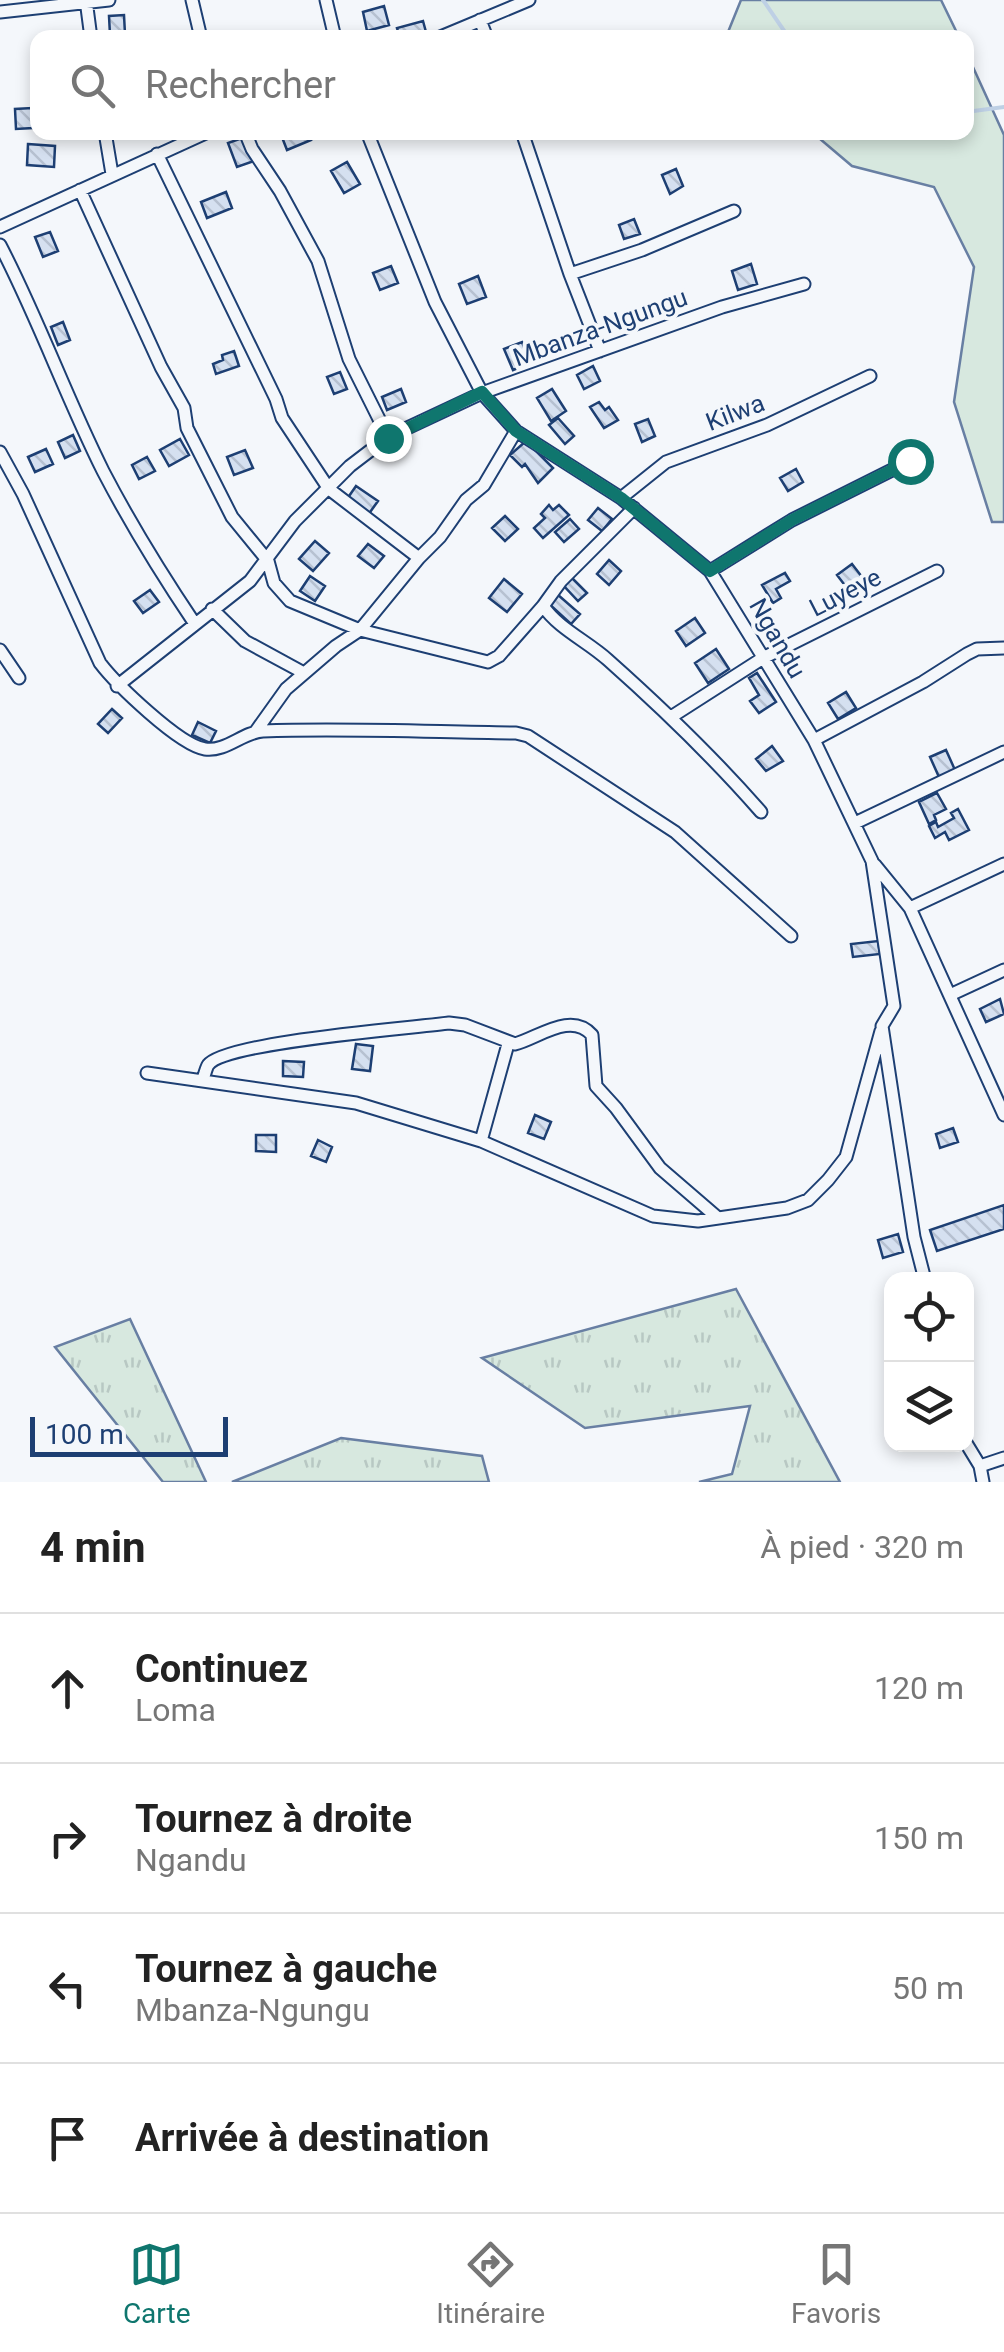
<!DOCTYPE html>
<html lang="fr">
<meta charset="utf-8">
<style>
:root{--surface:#fff;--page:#f6f6f6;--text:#222;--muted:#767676;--line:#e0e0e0;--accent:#0f766e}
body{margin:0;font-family:Roboto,sans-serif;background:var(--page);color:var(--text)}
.controls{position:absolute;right:30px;bottom:30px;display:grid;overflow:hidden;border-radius:20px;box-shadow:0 5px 15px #0003}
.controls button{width:90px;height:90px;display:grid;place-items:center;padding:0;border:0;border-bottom:2px solid var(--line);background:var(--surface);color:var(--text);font:50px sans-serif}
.scale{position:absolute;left:30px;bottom:25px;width:198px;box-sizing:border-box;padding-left:10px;border:5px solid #1d3f73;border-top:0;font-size:28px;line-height:35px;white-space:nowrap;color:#1d3f73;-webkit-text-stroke:8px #f4f7fb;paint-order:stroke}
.stop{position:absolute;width:30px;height:30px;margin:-22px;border:8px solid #0f766e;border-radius:50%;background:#fff}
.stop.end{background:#0f766e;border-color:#fff;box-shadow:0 2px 10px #0008}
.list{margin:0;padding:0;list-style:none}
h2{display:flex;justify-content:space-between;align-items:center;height:130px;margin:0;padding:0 40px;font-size:42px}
h2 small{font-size:32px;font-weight:400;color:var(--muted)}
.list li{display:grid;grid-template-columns:65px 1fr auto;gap:30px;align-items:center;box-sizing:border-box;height:150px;padding:0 40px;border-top:2px solid var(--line)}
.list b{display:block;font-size:38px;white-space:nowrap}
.list p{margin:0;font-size:32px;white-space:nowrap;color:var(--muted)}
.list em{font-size:32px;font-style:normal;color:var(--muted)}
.icon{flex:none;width:55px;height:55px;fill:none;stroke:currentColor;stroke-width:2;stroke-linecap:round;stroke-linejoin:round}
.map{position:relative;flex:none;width:1004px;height:1482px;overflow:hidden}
.search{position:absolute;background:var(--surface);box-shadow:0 5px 15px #0003;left:30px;right:30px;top:30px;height:110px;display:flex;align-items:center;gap:25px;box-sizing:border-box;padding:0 35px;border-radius:20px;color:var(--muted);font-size:38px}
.sheet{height:730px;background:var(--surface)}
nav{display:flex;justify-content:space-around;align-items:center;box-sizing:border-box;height:140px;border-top:2px solid var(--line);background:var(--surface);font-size:28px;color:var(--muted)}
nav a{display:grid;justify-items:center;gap:5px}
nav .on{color:var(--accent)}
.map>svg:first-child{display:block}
.grass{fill:url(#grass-tufts);stroke:#687fa3;stroke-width:2.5}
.garden{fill:#d7e8df;stroke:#687fa3;stroke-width:2.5}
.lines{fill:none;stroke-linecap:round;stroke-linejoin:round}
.stream{stroke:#bed0e5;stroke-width:4}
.building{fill:url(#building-back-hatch);stroke:#1d3f73;stroke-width:2.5}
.street-casing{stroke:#1d3f73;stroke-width:15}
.street{stroke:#f4f7fb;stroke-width:11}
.route{stroke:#0f766e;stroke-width:12}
.labels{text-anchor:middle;stroke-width:8;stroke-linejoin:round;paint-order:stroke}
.street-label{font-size:25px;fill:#1d3f73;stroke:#f4f7fb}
</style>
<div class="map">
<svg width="1004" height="1482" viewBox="0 0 1004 1482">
<defs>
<pattern id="grass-tufts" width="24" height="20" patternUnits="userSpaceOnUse" patternTransform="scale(2.5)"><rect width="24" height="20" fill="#d7e8df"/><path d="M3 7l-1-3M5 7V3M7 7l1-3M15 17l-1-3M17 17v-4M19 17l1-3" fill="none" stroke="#b8c8c3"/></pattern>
<pattern id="building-back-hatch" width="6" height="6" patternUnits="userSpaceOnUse" patternTransform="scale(2.5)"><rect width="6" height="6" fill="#d5e0f0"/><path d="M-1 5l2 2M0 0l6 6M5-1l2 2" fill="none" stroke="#b6c1d1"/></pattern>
</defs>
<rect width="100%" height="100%" fill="#f4f7fb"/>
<!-- grass -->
<path class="grass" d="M 736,1289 L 840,1482 L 699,1482 L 732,1474 L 750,1406 L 585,1428 L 482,1358 Z
M 130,1319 L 206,1482 L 163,1482 L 55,1347 Z
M 341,1438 L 482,1456 L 489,1482 L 232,1482 Z"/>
<!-- garden -->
<path class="garden" d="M 741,0 L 941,0 L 959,37 L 726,37 Z
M 967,54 L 1004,135 L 1004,522 L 992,522 L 954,402 L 974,267 L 934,187 L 852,166 L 813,133 L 966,132 Z"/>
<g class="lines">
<!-- stream -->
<path class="stream" d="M 763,0 L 789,38
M 966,112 L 1004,107"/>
</g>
<!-- building -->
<path class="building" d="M 384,6 L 389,25 L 367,31 L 363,12 Z
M 124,15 L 125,34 L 110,35 L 109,16 Z
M 423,21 L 426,32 L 400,38 L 397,28 Z
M 32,108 L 33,128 L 16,129 L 15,109 Z
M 280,132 L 308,132 L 311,140 L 287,150 Z
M 245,137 L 254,161 L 237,167 L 228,143 Z
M 28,144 L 55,146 L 54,167 L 27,165 Z
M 347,162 L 360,184 L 344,193 L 331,171 Z
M 676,169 L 683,186 L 670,194 L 662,175 Z
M 226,192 L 232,208 L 207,218 L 201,202 Z
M 634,219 L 640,234 L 624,239 L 619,225 Z
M 50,232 L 58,251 L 43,257 L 35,237 Z
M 751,264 L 757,284 L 738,290 L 732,271 Z
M 391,266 L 398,283 L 380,290 L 373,273 Z
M 478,276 L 486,297 L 467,304 L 459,284 Z
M 63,322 L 70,340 L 58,345 L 51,327 Z
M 522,342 L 530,363 L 513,370 L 504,349 Z
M 234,351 L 239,366 L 216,374 L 213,364 L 223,360 L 222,355 Z
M 593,366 L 600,381 L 584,389 L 577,375 Z
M 340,372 L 347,389 L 334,394 L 327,377 Z
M 401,389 L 406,402 L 387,410 L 382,397 Z
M 552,389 L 566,411 L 551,421 L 537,398 Z
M 599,402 L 605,410 L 609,407 L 618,420 L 604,428 L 590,407 Z
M 558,418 L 574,436 L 565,444 L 549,425 Z
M 648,419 L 655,436 L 642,442 L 635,424 Z
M 73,435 L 80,451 L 65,458 L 58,442 Z
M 180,439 L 189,455 L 169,466 L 160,450 Z
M 526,441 L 553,468 L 538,483 L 525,464 L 522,467 L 510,455 Z
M 46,449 L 53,464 L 35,472 L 28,457 Z
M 245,450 L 253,468 L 234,475 L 227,457 Z
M 147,457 L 155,471 L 139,479 L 132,465 Z
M 796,469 L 803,482 L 788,491 L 780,478 Z
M 356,486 L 378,501 L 368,515 L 347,499 Z
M 549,505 L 553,510 L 559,505 L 569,515 L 543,538 L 534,528 L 545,518 L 541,514 Z
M 598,508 L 612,519 L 602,531 L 588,520 Z
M 505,516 L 518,529 L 505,541 L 492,528 Z
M 570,519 L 579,529 L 564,542 L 555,532 Z
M 315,541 L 329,553 L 313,571 L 299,559 Z
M 368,544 L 384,556 L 374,568 L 358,556 Z
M 609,560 L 621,571 L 609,585 L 597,574 Z
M 852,564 L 862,577 L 847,588 L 837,575 Z
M 785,573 L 790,581 L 776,589 L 781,598 L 773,603 L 762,585 Z
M 310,576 L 325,586 L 315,601 L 300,591 Z
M 571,577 L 587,593 L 578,601 L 563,585 Z
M 504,579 L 522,594 L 507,612 L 489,598 Z
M 150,590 L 159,602 L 143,613 L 134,601 Z
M 557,594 L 580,614 L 571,624 L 548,603 Z
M 695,618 L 705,633 L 686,646 L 676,631 Z
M 716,649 L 729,669 L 708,683 L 695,663 Z
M 757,673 L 776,702 L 759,713 L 750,701 L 759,695 L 749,678 Z
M 846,692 L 856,708 L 838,719 L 828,703 Z
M 112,709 L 122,718 L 108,733 L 98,724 Z
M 198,722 L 216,731 L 210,743 L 192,735 Z
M 772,746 L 783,761 L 766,771 L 756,759 Z
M 946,750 L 955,770 L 939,777 L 930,757 Z
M 937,793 L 946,809 L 934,815 L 936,820 L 929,824 L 919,802 Z
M 958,809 L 969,830 L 949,840 L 945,832 L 935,838 L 929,826 L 936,822 L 938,827 L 954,818 L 951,813 Z
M 878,941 L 880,954 L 853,957 L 851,944 Z
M 1000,999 L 1004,1014 L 986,1022 L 980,1009 Z
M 356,1044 L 373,1046 L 370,1071 L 352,1069 Z
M 283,1061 L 304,1062 L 303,1077 L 283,1076 Z
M 535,1115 L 551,1122 L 544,1139 L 528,1133 Z
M 953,1128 L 958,1142 L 940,1148 L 936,1134 Z
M 256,1135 L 276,1135 L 276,1152 L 256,1151 Z
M 318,1140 L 332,1147 L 326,1162 L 311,1156 Z
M 1004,1205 L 1004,1229 L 937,1251 L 930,1230 Z
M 898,1234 L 903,1252 L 883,1258 L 878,1240 Z"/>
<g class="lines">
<!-- street casing -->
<g class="street-casing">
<path id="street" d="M 86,0 L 91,38
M 192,0 L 201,38
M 326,0 L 335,38
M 0,12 L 109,0
M 480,20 L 487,38
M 438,38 L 529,0
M 105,132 L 112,174
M 245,132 L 252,149 L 280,191 L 318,261 L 349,359 L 388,437
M 367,132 L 435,302 L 482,393 L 516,431 L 621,498 L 710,571 L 814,740 L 872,861 L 894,1006 L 882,1026 L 914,1237 L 925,1280
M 522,132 L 570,274 L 600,351
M 157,154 L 276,399 L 282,418 L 329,489 L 419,558
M 80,190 L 161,367 L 184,408 L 187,428 L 232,517 L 268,561 L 274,583 L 290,601 L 360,630 L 488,662 L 499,656 L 543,606
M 0,227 L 208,132
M 0,245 C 38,318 66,397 103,471 C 130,523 162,575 195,624
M 570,274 L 642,250 L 734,211
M 0,452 L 23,494 L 100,663 C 116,684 179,745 205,749 C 226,752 243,732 263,731 C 347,728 432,732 516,733 L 528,736 L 675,832 L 791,936
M 621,498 L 666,462 L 767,425 L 870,376
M 634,508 L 561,581 L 543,606 C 559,629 587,641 608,660 C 662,708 713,757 761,812
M 710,571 L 792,520 L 910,461
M 212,609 L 245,641 L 304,673
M 0,650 L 19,678
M 117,686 L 250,581 L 295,521 L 350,466 L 388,437 L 482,393 L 722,307 L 804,284
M 671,717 L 763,658 L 937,571
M 256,731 L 286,689 L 336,646 L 360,630 L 419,558 L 440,537 L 466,500 L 484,485 L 516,431
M 814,740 L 923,682 L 967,654 L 977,649 L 1004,648
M 855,823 L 1004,752
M 875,865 L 910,908 L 1004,1115
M 910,908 L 1004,864
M 950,995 L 1004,970
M 147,1073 L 356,1103 L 481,1141 L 653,1216 L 698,1221 L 787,1208 L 808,1200 L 828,1180 L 846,1157 L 881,1031
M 203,1080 C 203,1079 207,1066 208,1065 C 224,1042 412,1028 449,1023 L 465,1025 L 515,1044 C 538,1038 571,1011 592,1035 L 596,1086 L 616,1108 L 660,1168 L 718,1218
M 481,1141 L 508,1044
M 966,1443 L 980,1466 L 983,1482
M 980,1466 L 1004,1458"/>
</g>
<!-- street -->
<use href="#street" class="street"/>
</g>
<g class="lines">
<!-- route -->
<path class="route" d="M 388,438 L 482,392 L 516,431 L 621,498 L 710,571 L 792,520 L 910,461"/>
</g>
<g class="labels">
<!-- street labels -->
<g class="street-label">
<text transform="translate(600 327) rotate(-20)" y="9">Mbanza-Ngungu</text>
<text transform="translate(735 412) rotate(-21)" y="9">Kilwa</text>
<text transform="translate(845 592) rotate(-27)" y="9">Luyeye</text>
<text transform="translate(778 638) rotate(60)" y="9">Ngandu</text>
</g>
</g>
</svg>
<div class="controls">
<button><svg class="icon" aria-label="locate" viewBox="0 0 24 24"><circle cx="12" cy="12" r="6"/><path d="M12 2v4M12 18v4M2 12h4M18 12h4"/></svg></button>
<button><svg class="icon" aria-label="layers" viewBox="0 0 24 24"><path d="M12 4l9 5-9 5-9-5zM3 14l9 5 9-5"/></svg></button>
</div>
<div class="scale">100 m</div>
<div class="stop" style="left:910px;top:461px"></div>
<div class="stop end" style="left:388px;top:438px"></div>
<div class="search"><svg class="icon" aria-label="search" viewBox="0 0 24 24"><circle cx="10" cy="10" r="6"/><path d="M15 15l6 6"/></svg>Rechercher</div>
</div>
<section class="sheet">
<h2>4 min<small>À pied · 320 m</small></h2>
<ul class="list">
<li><svg class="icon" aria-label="ahead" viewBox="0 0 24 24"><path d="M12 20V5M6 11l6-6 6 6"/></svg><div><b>Continuez</b><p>Loma</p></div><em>120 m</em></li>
<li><svg class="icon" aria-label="right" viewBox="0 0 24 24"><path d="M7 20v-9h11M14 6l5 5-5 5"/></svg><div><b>Tournez à droite</b><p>Ngandu</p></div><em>150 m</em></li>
<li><svg class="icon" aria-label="left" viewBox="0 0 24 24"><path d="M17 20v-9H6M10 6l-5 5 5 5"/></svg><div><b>Tournez à gauche</b><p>Mbanza-Ngungu</p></div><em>50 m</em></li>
<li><svg class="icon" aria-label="arrive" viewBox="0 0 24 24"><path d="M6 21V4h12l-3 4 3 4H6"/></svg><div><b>Arrivée à destination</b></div></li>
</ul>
</section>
<nav>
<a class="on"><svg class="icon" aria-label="map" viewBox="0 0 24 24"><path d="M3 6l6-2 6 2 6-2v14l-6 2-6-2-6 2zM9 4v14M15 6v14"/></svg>Carte</a>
<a><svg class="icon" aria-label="directions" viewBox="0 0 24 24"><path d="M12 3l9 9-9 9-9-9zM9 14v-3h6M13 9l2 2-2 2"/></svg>Itinéraire</a>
<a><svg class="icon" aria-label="saved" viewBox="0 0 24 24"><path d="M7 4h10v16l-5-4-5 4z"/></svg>Favoris</a>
</nav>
